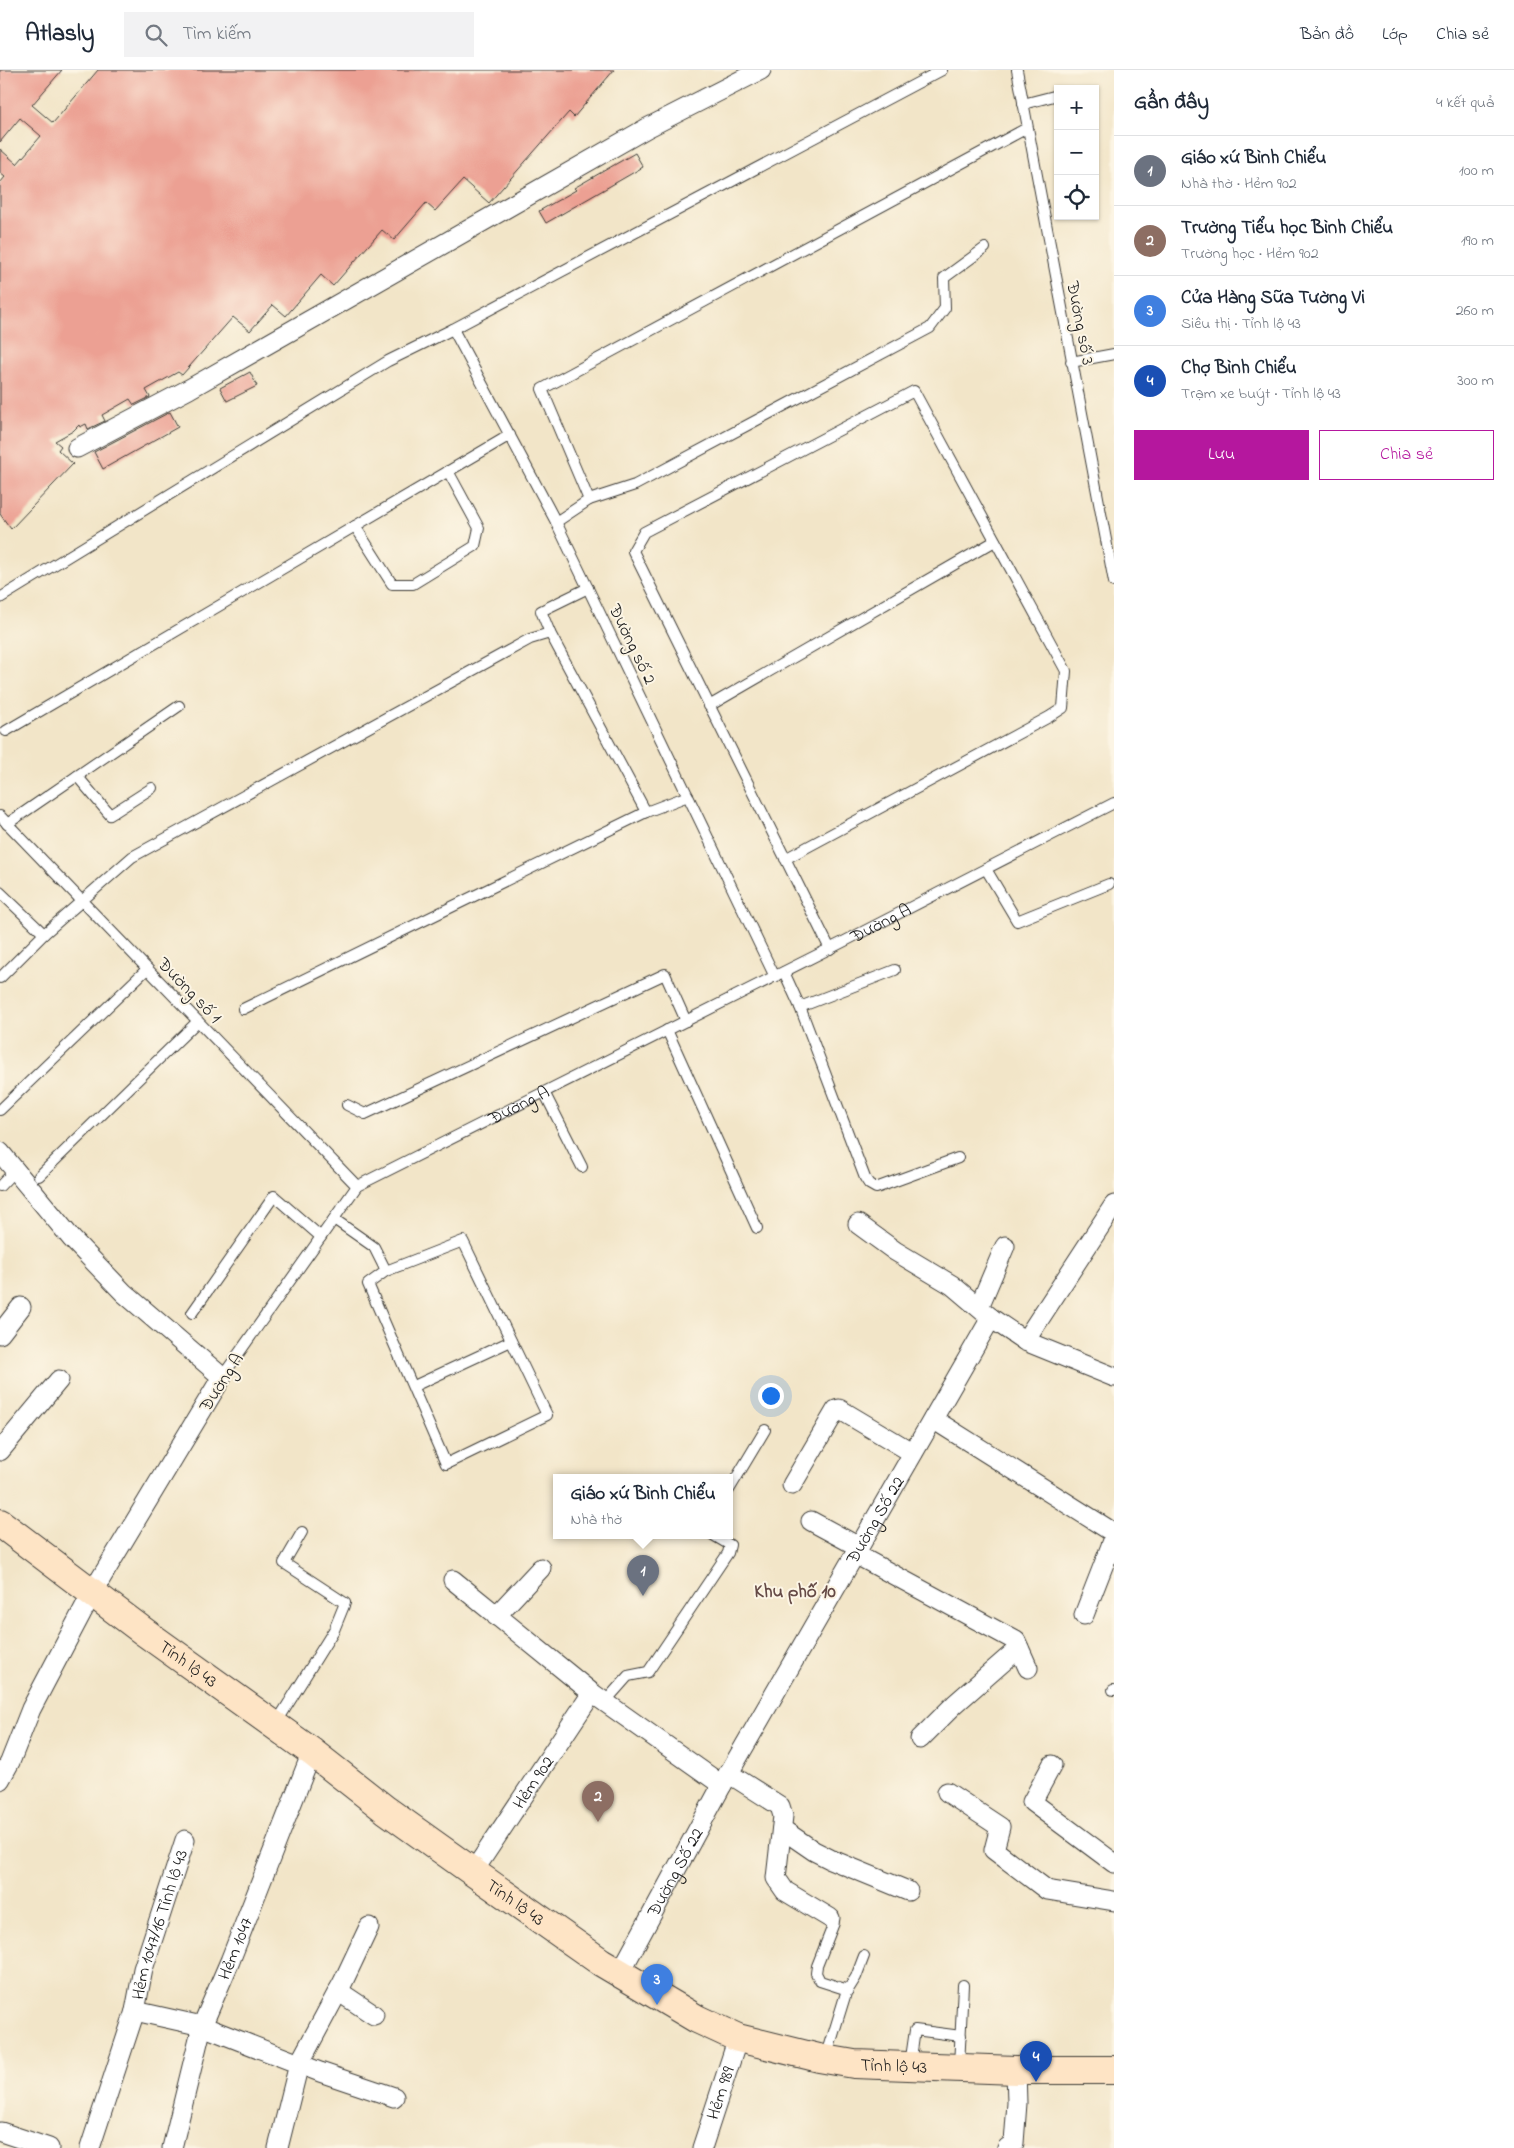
<!DOCTYPE html>
<html lang="vi">
<meta charset="utf-8">
<style>
:root{--surface:#fff;--page:#f2f2f3;--text:#1f2937;--muted:#747a83;--line:#e0e1e3;--accent:#b5179e}
body{margin:0;font-family:"Indie Flower",sans-serif;background:var(--page);color:var(--text)}
.controls{position:absolute;right:15px;top:15px;display:grid;overflow:hidden;border-radius:0px;box-shadow:0 1px 4px #0004}
.controls button{width:45px;height:45px;display:grid;place-items:center;padding:0;border:0;border-bottom:1px solid var(--line);background:var(--surface);color:var(--text);font:25px sans-serif}
.you{position:absolute;left:770px;top:1325px;width:18px;height:18px;margin:-12px;border:4px solid #fff;border-radius:50%;background:#1a73e8;box-shadow:0 0 0 8px #1a73e833}
.badge{display:grid;place-items:center;width:32px;height:32px;border-radius:50%;background:var(--accent);color:#fff;font-size:16px;font-weight:700}
.pin{position:absolute;translate:-50% -41px;filter:drop-shadow(0 1px 2px #0008)}
.pin::after{content:'';position:absolute;top:26px;width:18px;height:15px;background:inherit;clip-path:polygon(0 0,100% 0,50% 100%)}
.popup{position:absolute;left:553px;top:1404px;width:180px;height:65px;box-sizing:border-box;display:grid;place-content:center;border-radius:0px;background:var(--surface);filter:drop-shadow(0 1px 4px #0005);font-size:16px;white-space:nowrap;color:var(--muted)}
.popup b{font-size:19px;color:var(--text)}
.popup::after{content:'';position:absolute;left:50%;top:100%;margin-left:-10px;border:10px solid transparent;border-top-color:var(--surface)}
.list{margin:0;padding:0;list-style:none}
h2{display:flex;justify-content:space-between;align-items:center;height:65px;margin:0;padding:0 20px;font-size:21px}
h2 small{font-size:16px;font-weight:400;color:var(--muted)}
.list li{display:grid;grid-template-columns:32px 1fr auto;gap:15px;align-items:center;box-sizing:border-box;height:70px;padding:0 20px;border-top:1px solid var(--line)}
.list b{display:block;font-size:19px;white-space:nowrap}
.list p{margin:0;font-size:16px;white-space:nowrap;color:var(--muted)}
.list em{font-size:16px;font-style:normal;color:var(--muted)}
.actions{display:flex;gap:10px;padding:15px 20px}
.actions a{flex:1;padding:11px 0;border:1px solid var(--accent);border-radius:0px;text-align:center;font-size:18px;color:var(--accent)}
.actions .main{background:var(--accent);color:#fff}
.icon{flex:none;width:28px;height:28px;fill:none;stroke:currentColor;stroke-width:2;stroke-linecap:round;stroke-linejoin:round}
.map{position:relative;flex:none;width:1114px;height:2078px;overflow:hidden}
header{display:flex;align-items:center;gap:30px;box-sizing:border-box;height:70px;padding:0 25px;background:var(--surface);border-bottom:1px solid var(--line)}
header strong{font-size:24px}
nav{display:flex;gap:28px;margin-inline-start:auto;font-size:18px}
.search{width:350px;height:45px;background:var(--page);display:flex;align-items:center;gap:12px;box-sizing:border-box;padding:0 18px;border-radius:0px;color:var(--muted);font-size:19px}
main{display:flex}
aside{flex:1;background:var(--surface)}
.map>svg:first-child{display:block}
.building{fill:#eca093}
.lines{fill:none;stroke-linecap:round;stroke-linejoin:round}
.service-casing{stroke:#3c3a36;stroke-width:12}
.minor-casing{stroke:#3c3a36;stroke-width:21}
.secondary-casing{stroke:#3c3a36;stroke-width:30}
.service{stroke:#fff;stroke-width:10}
.minor{stroke:#fff;stroke-width:19}
.secondary{stroke:#fee4c5;stroke-width:28}
.labels{text-anchor:middle;stroke-width:4;stroke-linejoin:round;paint-order:stroke}
.street-label{font-size:18px;fill:#1c1c1c;stroke:#fcf5e5}
.neighbourhood-label{font-size:19px;font-weight:bold;fill:#654a46;stroke:#fcf5e5}
</style>
<header>
<strong>Atlasly</strong>
<div class="search"><svg class="icon" aria-label="search" viewBox="0 0 24 24"><circle cx="10" cy="10" r="6"/><path d="M15 15l6 6"/></svg>Tìm kiếm</div>
<nav><a>Bản đồ</a><a>Lớp</a><a>Chia sẻ</a></nav>
</header>
<main>
<div class="map">
<svg width="1114" height="2078" viewBox="0 0 1114 2078">
<rect width="100%" height="100%" fill="#fcf5e5"/>
<filter id="ink" filterUnits="userSpaceOnUse"><feTurbulence type="fractalNoise" baseFrequency=".02" numOctaves="2"/><feDisplacementMap in="SourceGraphic" scale="10" xChannelSelector="R" yChannelSelector="G"/><feConvolveMatrix kernelMatrix="1 2 1 2 8 2 1 2 1" color-interpolation-filters="sRGB"/></filter>
<filter id="wash" filterUnits="userSpaceOnUse"><feTurbulence type="fractalNoise" baseFrequency=".0096" numOctaves="4" result="noise"/><feDisplacementMap in="SourceGraphic" scale="20" xChannelSelector="R" yChannelSelector="G"/><feGaussianBlur stdDeviation="1.12" result="paint"/><feColorMatrix in="noise" values="0 0 0 0 0 0 0 0 0 0 0 0 0 0 0 0 0 1.4 0 .05"/><feComposite in="paint" operator="in"/></filter>
<g filter="url(#wash)">
<rect width="100%" height="100%" fill="#f2e5c8"/>
<g id="blocks">
<!-- building -->
<path class="building" d="M 0,0 L 62,0 L 32,35 L 53,53 L 98,0 L 614,0 L 574,47 L 569,42 L 489,133 L 463,110 L 435,141 L 426,133 L 394,170 L 382,160 L 333,216 L 321,205 L 286,246 L 273,235 L 250,261 L 233,247 L 182,305 L 178,302 L 146,320 L 150,327 L 134,335 L 130,329 L 102,345 L 105,351 L 88,359 L 86,354 L 80,357 L 79,355 L 73,361 L 55,371 L 61,376 L 58,380 L 73,394 L 11,459 L 0,444 L 0,113 L 5,107 L 0,103 L 0,79 L 17,94 L 41,66 L 20,48 L 0,72 Z
M 635,83 L 643,97 L 546,153 L 539,141 L 576,120 L 574,118 Z
M 250,302 L 257,316 L 227,331 L 220,318 Z
M 170,342 L 178,357 L 103,399 L 94,382 Z"/>
</g>
</g>
<g filter="url(#ink)">
<use href="#blocks" fill-opacity="0" stroke="#3c3a36" stroke-width="1"/>
<g class="lines">
<!-- service casing -->
<g class="service-casing">
<g id="service">
<path d="M 1017,0 L 1114,512"/>
<path d="M 1023,34 L 1058,25"/>
<path d="M 453,259 L 556,452 L 775,907"/>
<path d="M 1071,292 L 1114,284"/>
<path d="M 589,430 L 635,415 L 930,258 L 945,238 L 944,208 L 985,178"/>
<path d="M 556,452 L 589,430 L 542,319 L 1027,58"/>
<path d="M 355,456 L 392,514 L 413,514 L 475,476 L 479,458 L 448,401"/>
<path d="M 0,528 L 388,291 L 453,259 L 942,0"/>
<path d="M 550,563 L 541,541 L 588,518"/>
<path d="M 709,636 L 995,471"/>
<path d="M 6,661 L 510,365"/>
<path d="M 77,706 L 110,745 L 152,718"/>
<path d="M 646,742 L 688,726"/>
<path d="M 0,746 L 357,1116"/>
<path d="M 7,754 L 179,636"/>
<path d="M 785,789 L 1049,647 L 1063,638 L 1066,601 L 914,321 L 644,462 L 633,481 L 830,879"/>
<path d="M 986,799 L 1017,851 L 1109,814"/>
<path d="M 0,822 L 44,864"/>
<path d="M 784,902 L 800,937 L 895,900"/>
<path d="M 0,908 L 44,864 L 132,787 L 530,569 L 550,563 L 646,742 L 243,939"/>
<path d="M 800,937 L 865,1108 L 869,1114 L 876,1118 L 958,1088"/>
<path d="M 667,960 L 757,1158"/>
<path d="M 544,1022 L 582,1097"/>
<path d="M 347,1035 L 365,1044 L 665,904 L 686,951"/>
<path d="M 0,1040 L 147,899"/>
<path d="M 39,1106 L 198,951"/>
<path d="M 0,1116 L 16,1099"/>
<path d="M 334,1149 L 374,1177 L 386,1201 L 463,1171 L 547,1345 L 446,1394 L 368,1214 L 386,1201"/>
<path d="M 192,1243 L 274,1126 L 321,1167"/>
<path id="s1" d="M 222,1307 L 357,1116 L 841,873 L 1114,733"/>
<path d="M 414,1316 L 511,1271"/>
<path d="M 729,1420 L 765,1360"/>
<path d="M 1113,1620 L 1114,1620"/>
<path d="M 605,1632 L 628,1606 L 648,1602 L 728,1483 L 730,1475 L 713,1465"/>
<path d="M 275,1655 L 334,1560 L 345,1533 L 284,1493 L 302,1462"/>
<path d="M 830,1848 L 834,1853 L 817,1896 L 816,1903 L 820,1911 L 848,1920"/>
<path d="M 826,1988 L 846,1923 L 856,1907 L 864,1886"/>
<path d="M 910,1995 L 915,1960 L 961,1966"/>
<path d="M 959,1996 L 963,1915"/>
</g>
</g>
<!-- minor casing -->
<g class="minor-casing">
<g id="minor">
<path d="M 77,378 L 189,319 L 647,58 L 761,0"/>
<path d="M 0,1082 L 72,1169 L 124,1223 L 222,1307 L 92,1523 L 31,1639 L 10,1692 L 0,1710"/>
<path d="M 858,1154 L 895,1181 L 952,1215 L 991,1248"/>
<path d="M 979,1237 L 1005,1176"/>
<path d="M 0,1264 L 21,1237"/>
<path d="M 1025,1271 L 1114,1135"/>
<path d="M 933,1349 L 1114,1463"/>
<path d="M 0,1381 L 59,1310"/>
<path d="M 792,1415 L 836,1340 L 839,1339 L 913,1383"/>
<path d="M 811,1451 L 859,1477"/>
<path d="M 855,1484 L 1016,1571 L 1028,1598"/>
<path d="M 453,1510 L 592,1623 L 722,1715"/>
<path d="M 1084,1545 L 1114,1468"/>
<path d="M 496,1546 L 541,1498"/>
<path d="M 920,1669 L 955,1634 L 1019,1578"/>
<path d="M 1052,1695 L 1032,1732 L 1114,1793"/>
<path d="M 728,1703 L 780,1736 L 783,1746 L 776,1808 L 785,1821 L 830,1848"/>
<path d="M 947,1722 L 1000,1757 L 994,1780 L 1047,1820 L 1114,1831"/>
<path d="M 782,1759 L 814,1781 L 830,1789 L 908,1821"/>
<path id="s2" d="M 473,1802 L 592,1623"/>
<path id="s3" d="M 620,1903 L 722,1715 L 991,1248 L 1025,1271 L 1114,1307"/>
<path d="M 338,1921 L 374,1945"/>
<path d="M 135,1941 L 202,1956 L 320,2002 L 394,2027"/>
<path d="M 1,2062 L 49,2078"/>
<path id="s4" d="M 90,2078 L 135,1941 L 143,1899 L 185,1770"/>
<path id="s5" d="M 172,2078 L 202,1956 L 230,1891 L 312,1682"/>
<path d="M 278,2078 L 299,1994 L 343,1912 L 369,1857"/>
<path id="s6" d="M 702,2078 L 738,1968"/>
<path d="M 1007,2078 L 1014,2073 L 1017,2033 L 1016,2000"/>
</g>
</g>
<!-- secondary casing -->
<g class="secondary-casing">
<g id="secondary">
<path id="s7" d="M 0,1453 L 143,1561 L 312,1682 L 386,1740 L 473,1802 L 601,1892 L 697,1949 L 738,1968 L 819,1988 L 854,1994 L 1016,2000 L 1114,2000"/>
</g>
</g>
<!-- service -->
<use href="#service" class="service"/>
<!-- minor -->
<use href="#minor" class="minor"/>
<!-- secondary -->
<use href="#secondary" class="secondary"/>
</g>
</g>
<g class="labels">
<!-- street labels -->
<g class="street-label">
<text transform="translate(1081 253) rotate(79)" y="6">Đường số 3</text>
<text transform="translate(633 574) rotate(64)" y="6">Đường số 2</text>
<text dy="6" stroke="none"><textPath href="#s1" startOffset="820">Đường A</textPath></text>
<text transform="translate(190 920) rotate(46)" y="6">Đường số 1</text>
<text dy="6" stroke="none"><textPath href="#s1" startOffset="415">Đường A</textPath></text>
<text transform="translate(221 1312) rotate(-57)" y="6">Đường A</text>
<text dy="6" stroke="none"><textPath href="#s3" startOffset="520">Đường Số 22</textPath></text>
<text dy="6" stroke="none"><textPath href="#s7" startOffset="235">Tỉnh lộ 43</textPath></text>
<text dy="6" stroke="none"><textPath href="#s2" startOffset="108">Hẻm 902</textPath></text>
<text dy="6" stroke="none"><textPath href="#s3" startOffset="115">Đường Số 22</textPath></text>
<text dy="6" stroke="none"><textPath href="#s7" startOffset="640">Tỉnh lộ 43</textPath></text>
<text dy="6" stroke="none"><textPath href="#s4" startOffset="234">Hẻm 1047/16 Tỉnh lộ 43</textPath></text>
<text dy="6" stroke="none"><textPath href="#s5" startOffset="210">Hẻm 1047</textPath></text>
<text dy="6" stroke="none"><textPath href="#s7" startOffset="1060">Tỉnh lộ 43</textPath></text>
<text dy="6" stroke="none"><textPath href="#s6" startOffset="58">Hẻm 989</textPath></text>
</g>
<!-- neighbourhood labels -->
<g class="neighbourhood-label">
<text x="795" y="1527">Khu phố 10</text>
</g>
</g>
</svg>
<div class="controls">
<button>+</button>
<button>−</button>
<button><svg class="icon" aria-label="locate" viewBox="0 0 24 24"><circle cx="12" cy="12" r="6"/><path d="M12 2v4M12 18v4M2 12h4M18 12h4"/></svg></button>
</div>
<div class="you"></div>
<div class="pin badge" style="left:643px;top:1526px;background:#6b7280">1</div>
<div class="popup"><b>Giáo xứ Bình Chiểu</b>Nhà thờ</div>
<div class="pin badge" style="left:598px;top:1752px;background:#8d6e63">2</div>
<div class="pin badge" style="left:657px;top:1935px;background:#3f7fe0">3</div>
<div class="pin badge" style="left:1036px;top:2012px;background:#1a4fb4">4</div>
</div>
<aside>
<h2>Gần đây<small>4 kết quả</small></h2>
<ul class="list">
<li><span class="badge" style="background:#6b7280">1</span><div><b>Giáo xứ Bình Chiểu</b><p>Nhà thờ · Hẻm 902</p></div><em>100 m</em></li>
<li><span class="badge" style="background:#8d6e63">2</span><div><b>Trường Tiểu học Bình Chiểu</b><p>Trường học · Hẻm 902</p></div><em>190 m</em></li>
<li><span class="badge" style="background:#3f7fe0">3</span><div><b>Cửa Hàng Sữa Tường Vi</b><p>Siêu thị · Tỉnh lộ 43</p></div><em>260 m</em></li>
<li><span class="badge" style="background:#1a4fb4">4</span><div><b>Chợ Bình Chiểu</b><p>Trạm xe buýt · Tỉnh lộ 43</p></div><em>300 m</em></li>
</ul>
<div class="actions"><a class="main">Lưu</a><a>Chia sẻ</a></div>
</aside>
</main>
